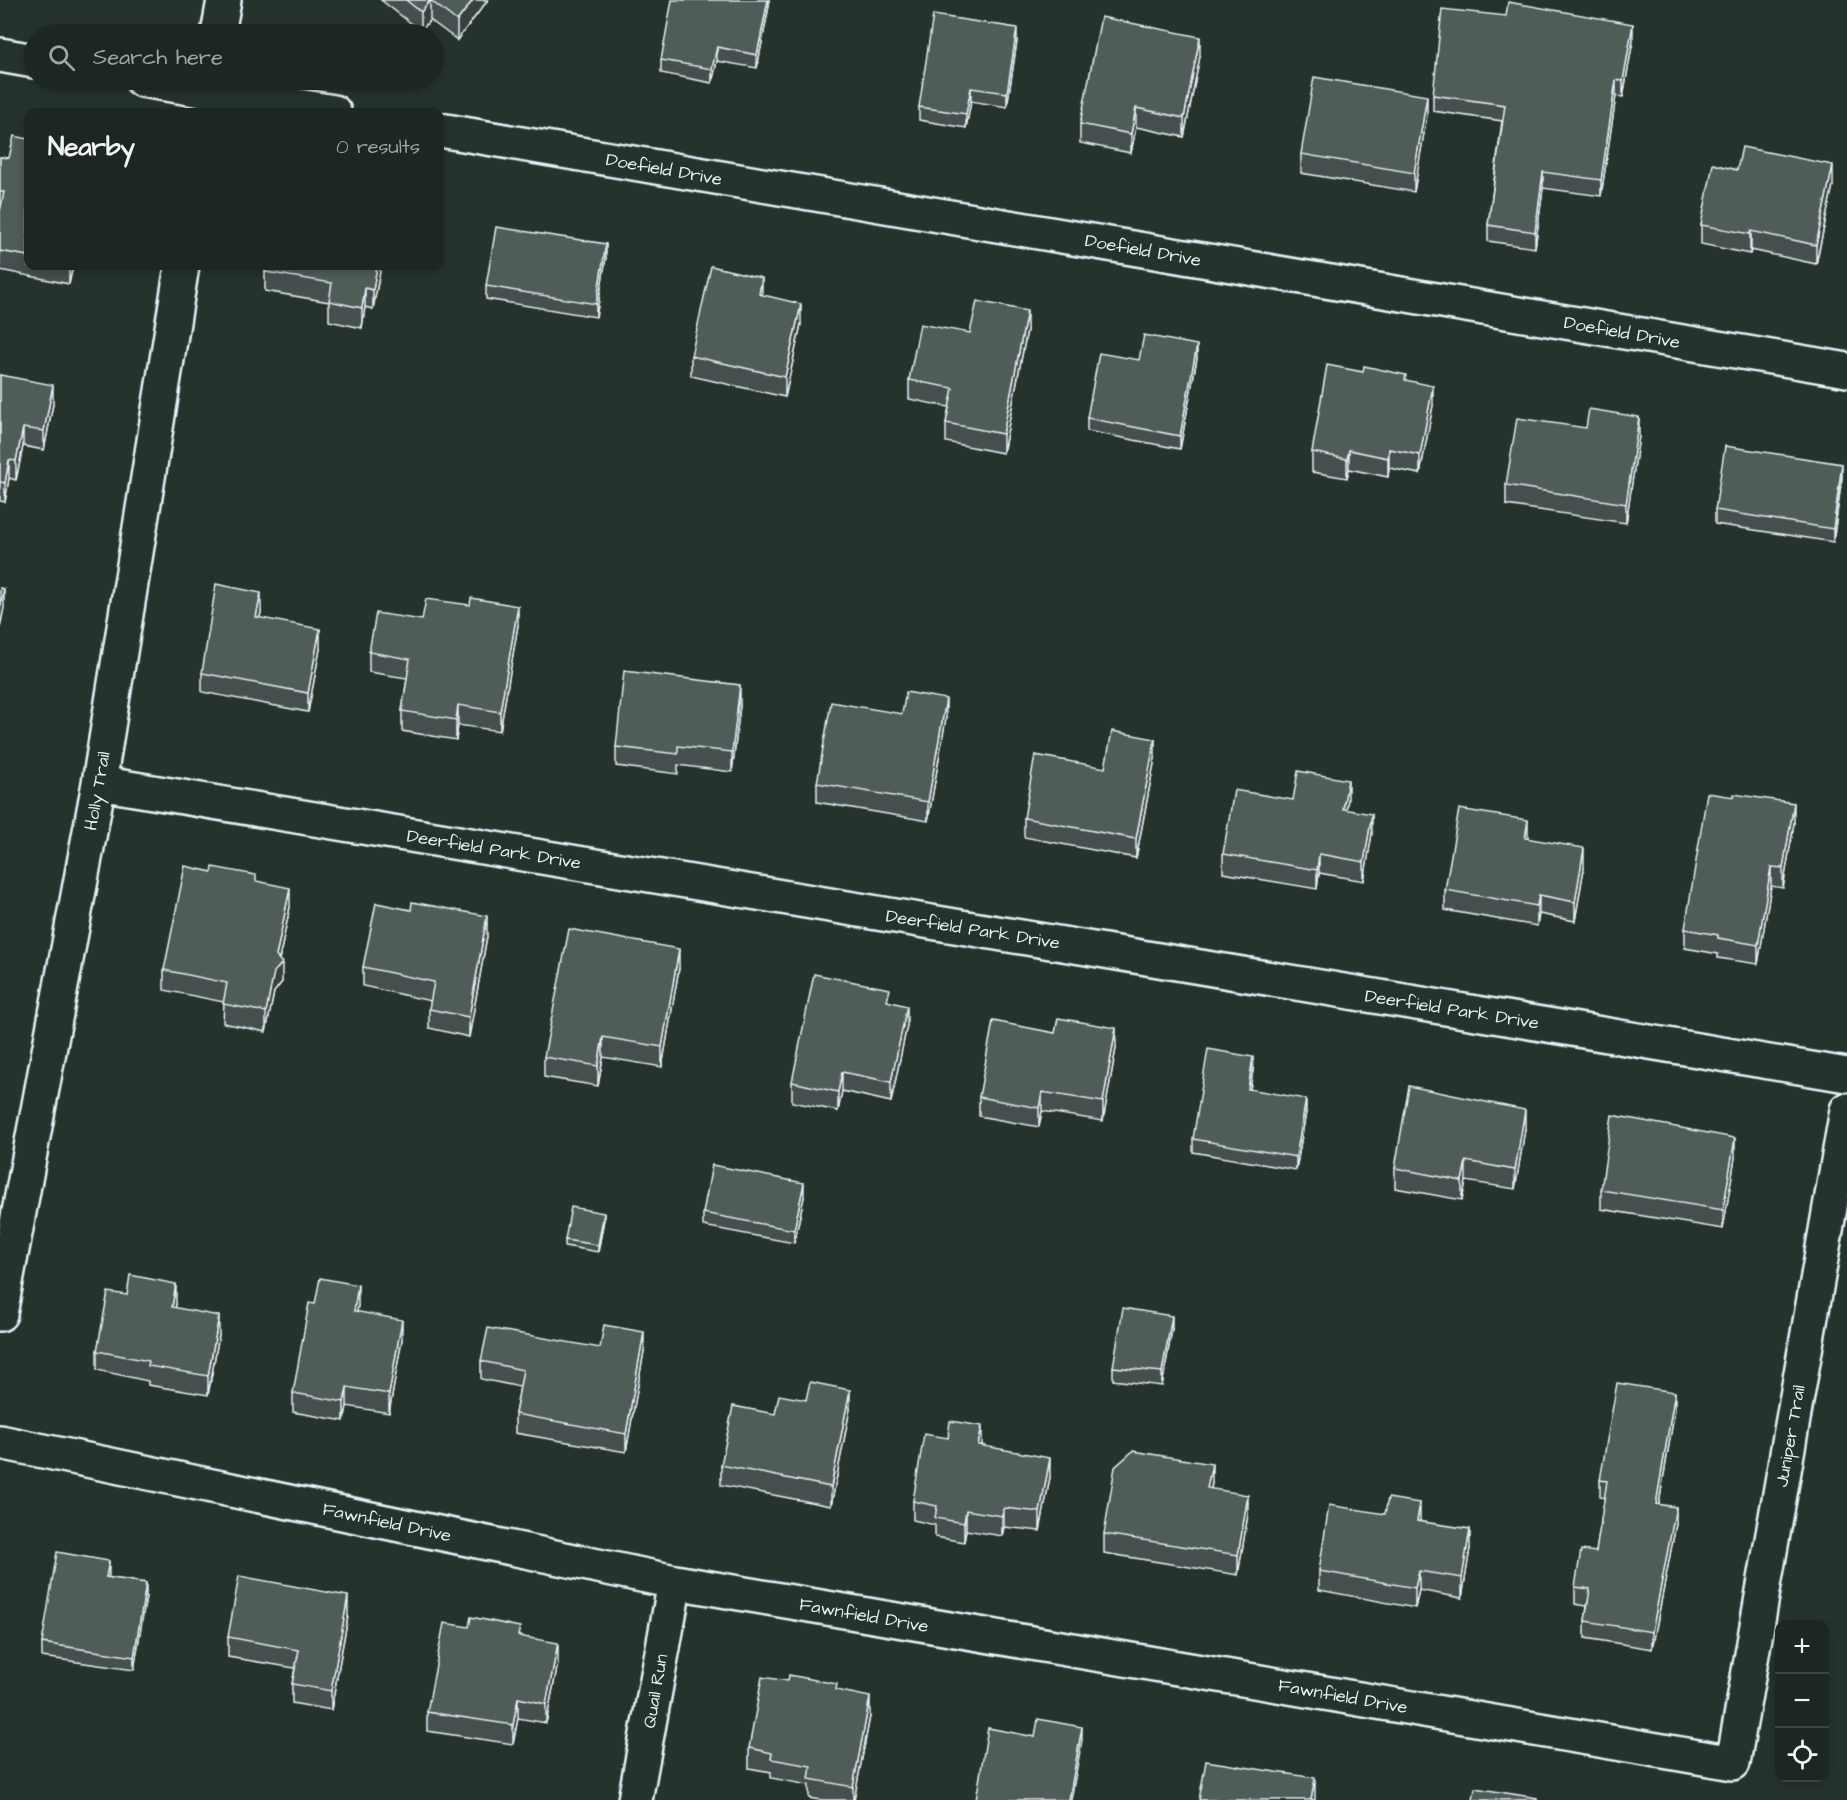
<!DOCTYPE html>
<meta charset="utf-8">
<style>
:root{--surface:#1c2622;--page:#29322f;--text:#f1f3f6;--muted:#a0a5a5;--line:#3a4340}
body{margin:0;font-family:"Architects Daughter",sans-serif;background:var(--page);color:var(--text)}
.controls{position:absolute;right:18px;bottom:18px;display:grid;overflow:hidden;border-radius:12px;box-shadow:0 3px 9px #0003}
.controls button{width:54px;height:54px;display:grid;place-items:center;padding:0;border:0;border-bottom:2px solid var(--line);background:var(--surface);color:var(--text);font:30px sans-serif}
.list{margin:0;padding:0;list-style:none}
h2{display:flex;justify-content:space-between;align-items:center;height:78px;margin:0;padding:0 24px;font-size:26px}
h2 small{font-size:20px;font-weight:400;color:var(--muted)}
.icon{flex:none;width:33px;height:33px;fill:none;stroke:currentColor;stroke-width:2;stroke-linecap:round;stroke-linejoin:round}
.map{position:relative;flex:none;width:1847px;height:1800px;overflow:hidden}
.search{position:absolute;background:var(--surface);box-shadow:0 3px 9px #0003;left:24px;top:24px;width:420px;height:66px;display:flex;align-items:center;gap:15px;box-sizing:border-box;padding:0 21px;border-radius:33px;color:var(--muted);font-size:22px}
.panel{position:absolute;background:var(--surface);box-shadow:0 3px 9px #0003;left:24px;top:108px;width:420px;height:162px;border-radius:12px}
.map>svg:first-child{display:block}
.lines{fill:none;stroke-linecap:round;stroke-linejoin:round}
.street-casing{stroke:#e8f1f8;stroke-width:38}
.street{stroke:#26332d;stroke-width:33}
.wall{fill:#454f4d;stroke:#e8f1f8;stroke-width:1.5}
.shaded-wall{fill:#38403e;stroke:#e8f1f8;stroke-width:1.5}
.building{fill:#505c59;stroke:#e8f1f8;stroke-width:1.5}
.labels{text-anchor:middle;stroke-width:4.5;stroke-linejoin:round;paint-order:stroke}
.street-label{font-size:18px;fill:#e8f1f8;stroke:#26332d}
</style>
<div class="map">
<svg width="1847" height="1800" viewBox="0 0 1847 1800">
<rect width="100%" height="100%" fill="#26332d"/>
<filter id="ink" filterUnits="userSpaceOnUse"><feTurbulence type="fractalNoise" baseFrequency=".0167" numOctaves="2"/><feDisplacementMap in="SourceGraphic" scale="12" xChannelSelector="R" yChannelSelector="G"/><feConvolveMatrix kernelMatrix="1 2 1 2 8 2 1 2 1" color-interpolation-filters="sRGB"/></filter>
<g filter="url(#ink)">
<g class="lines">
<!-- street casing -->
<g class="street-casing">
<path id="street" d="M 218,34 L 224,0
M 0,55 L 34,61
M 142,80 L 334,112
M 440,130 L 1847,370
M 99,783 L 1847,1075
M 0,1314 L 99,783 L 182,266
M 0,1442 L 675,1582 L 1733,1763 L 1847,1110
M 635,1800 L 675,1582"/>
</g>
<!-- street -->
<use href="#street" class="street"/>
</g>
<!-- wall -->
<path class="wall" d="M 381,0 L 488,0 L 457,40 L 430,20 L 421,31 Z
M 769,0 L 769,6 L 757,68 L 717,61 L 712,83 L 661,73 L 661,60 Z
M 1633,40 L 1623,97 L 1616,96 L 1601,196 L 1543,188 L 1535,248 L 1488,241 L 1488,225 L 1502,121 L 1433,111 L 1433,95 Z
M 1017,41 L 1007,107 L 971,101 L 966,128 L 919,120 L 919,107 Z
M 1200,56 L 1184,137 L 1136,127 L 1131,153 L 1080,143 L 1080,124 Z
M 1427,115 L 1414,192 L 1301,173 L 1301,154 Z
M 28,139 L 28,266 L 73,266 L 69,284 L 0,270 L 0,157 L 9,158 Z
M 1737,170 L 1833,185 L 1816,264 L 1751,250 L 1750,254 L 1701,244 L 1701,225 Z
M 606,258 L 596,317 L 486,299 L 486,286 Z
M 381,266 L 373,309 L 365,307 L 362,328 L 329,321 L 329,302 L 265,291 L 265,272 Z
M 762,295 L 801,324 L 785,397 L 691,376 L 691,356 Z
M 1027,330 L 1003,453 L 946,442 L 946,423 L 949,407 L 909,399 L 909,380 Z
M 1197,358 L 1180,449 L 1087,431 L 1087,418 L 1139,360 Z
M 0,375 L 53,404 L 44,450 L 23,446 L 16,480 L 9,478 L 5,502 L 0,501 Z
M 1406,381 L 1433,405 L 1420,474 L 1389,468 L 1388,477 L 1349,469 L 1347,478 L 1312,472 L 1312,452 Z
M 1586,428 L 1639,436 L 1626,523 L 1506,505 L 1506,485 Z
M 1842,477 L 1833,542 L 1715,524 L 1715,510 Z
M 261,612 L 260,618 L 320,649 L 308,712 L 202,692 L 202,673 Z
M 422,620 L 518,625 L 500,731 L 458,725 L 456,740 L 402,731 L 402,711 L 407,678 L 369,672 L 369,652 Z
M 740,705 L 732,772 L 678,765 L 678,774 L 616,766 L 616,747 Z
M 902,714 L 946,718 L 928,821 L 817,802 L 817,783 Z
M 1155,758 L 1136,858 L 1024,837 L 1024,818 L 1105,768 Z
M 1348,799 L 1346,809 L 1372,833 L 1364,881 L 1319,873 L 1317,889 L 1223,873 L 1223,854 L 1293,800 Z
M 1794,823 L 1783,888 L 1771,886 L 1758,964 L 1718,958 L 1718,954 L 1685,948 L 1685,929 Z
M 1528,839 L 1584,868 L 1575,921 L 1539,914 L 1537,926 L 1445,910 L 1445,890 Z
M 256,881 L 290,907 L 279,960 L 282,982 L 274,992 L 266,1032 L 223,1023 L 224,1002 L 164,990 L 164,970 Z
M 487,936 L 469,1037 L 429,1028 L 429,1009 L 431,1001 L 363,986 L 363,967 Z
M 679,968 L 662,1067 L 603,1057 L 598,1086 L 544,1077 L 544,1057 Z
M 890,1002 L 907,1025 L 891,1102 L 842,1091 L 838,1111 L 792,1102 L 792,1082 Z
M 1116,1048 L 1103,1121 L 1042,1111 L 1039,1127 L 979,1116 L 979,1097 Z
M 1253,1070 L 1250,1089 L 1306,1112 L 1296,1170 L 1193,1152 L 1193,1139 Z
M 1525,1129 L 1515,1189 L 1466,1181 L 1462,1200 L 1395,1188 L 1395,1168 Z
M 1735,1157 L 1723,1229 L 1601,1209 L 1601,1190 Z
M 804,1197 L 794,1243 L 703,1226 L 703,1213 Z
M 604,1219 L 598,1252 L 565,1246 L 565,1240 Z
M 176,1304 L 175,1308 L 219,1335 L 208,1395 L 148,1385 L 148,1381 L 97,1370 L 97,1351 Z
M 315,1304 L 358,1305 L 357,1312 L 402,1339 L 389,1413 L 347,1406 L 344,1421 L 293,1412 L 293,1393 Z
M 1172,1329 L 1162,1386 L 1113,1380 L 1113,1367 Z
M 600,1348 L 644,1351 L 626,1452 L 515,1433 L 515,1414 L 520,1387 L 481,1379 L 481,1361 Z
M 850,1409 L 831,1506 L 721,1485 L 721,1465 L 775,1414 Z
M 1675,1409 L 1659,1504 L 1676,1524 L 1652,1649 L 1585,1638 L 1585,1621 L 1587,1606 L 1575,1604 L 1575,1587 L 1596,1552 L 1605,1498 L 1600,1497 L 1600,1480 Z
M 982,1445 L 1050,1477 L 1040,1531 L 1004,1527 L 1002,1536 L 966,1530 L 964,1542 L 935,1537 L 935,1525 L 913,1520 L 913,1501 Z
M 1212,1483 L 1211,1489 L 1248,1514 L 1238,1575 L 1104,1553 L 1104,1534 Z
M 1420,1521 L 1470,1548 L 1462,1598 L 1419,1590 L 1415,1608 L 1319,1590 L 1319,1571 Z
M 109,1574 L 108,1577 L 146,1596 L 134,1670 L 42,1657 L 42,1643 Z
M 348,1616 L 331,1710 L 292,1703 L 292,1684 L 295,1668 L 228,1657 L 228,1637 Z
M 520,1636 L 558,1663 L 546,1723 L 518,1718 L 513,1744 L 427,1731 L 427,1712 Z
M 837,1690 L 870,1716 L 854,1800 L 820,1800 L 809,1798 L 809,1785 L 771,1778 L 771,1772 L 749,1768 L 749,1748 Z"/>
<!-- shaded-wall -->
<path class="shaded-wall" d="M 430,0 L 430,20 L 421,31 L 421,12 Z
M 473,0 L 488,0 L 457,40 L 457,21 Z
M 768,0 L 769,0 L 769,6 L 757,68 L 757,55 Z
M 1633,24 L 1633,40 L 1623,97 L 1623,81 Z
M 1017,28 L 1017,41 L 1007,107 L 1007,93 Z
M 1200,37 L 1200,56 L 1184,137 L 1184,118 Z
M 717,47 L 717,61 L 712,83 L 712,69 Z
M 1616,80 L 1616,96 L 1601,196 L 1601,180 Z
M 971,88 L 971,101 L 966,128 L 966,114 Z
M 1427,96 L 1427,115 L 1414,192 L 1414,173 Z
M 1136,108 L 1136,127 L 1131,153 L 1131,134 Z
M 1833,165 L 1833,185 L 1816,264 L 1816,245 Z
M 1543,172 L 1543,188 L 1535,248 L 1535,232 Z
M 1751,231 L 1751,250 L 1750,254 L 1750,234 Z
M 606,244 L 606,258 L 596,317 L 596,304 Z
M 69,266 L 73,266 L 69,284 Z
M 377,266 L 381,266 L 373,309 L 373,290 Z
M 762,278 L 762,297 L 759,294 Z
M 365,288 L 365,307 L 362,328 L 362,308 Z
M 801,304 L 801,324 L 785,397 L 785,377 Z
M 1027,311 L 1027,330 L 1003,453 L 1003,434 Z
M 1197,345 L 1197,358 L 1180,449 L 1180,436 Z
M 53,385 L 53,404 L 44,450 L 44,431 Z
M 1433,386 L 1433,405 L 1420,474 L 1420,455 Z
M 1639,417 L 1639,436 L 1626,523 L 1626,504 Z
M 23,428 L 23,446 L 16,480 L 16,461 Z
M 1389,449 L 1389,468 L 1388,477 L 1388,458 Z
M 1349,450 L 1349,469 L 1347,478 L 1347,459 Z
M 9,460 L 9,478 L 5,502 L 5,483 Z
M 1842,464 L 1842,477 L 1833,542 L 1833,529 Z
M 4,589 L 4,608 L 0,628 L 0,608 Z
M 261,593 L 261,612 L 256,636 L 256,617 Z
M 518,606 L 518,625 L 500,731 L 500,712 Z
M 320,629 L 320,649 L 308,712 L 308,693 Z
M 740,685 L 740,705 L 732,772 L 732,752 Z
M 946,699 L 946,718 L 928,821 L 928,802 Z
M 458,705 L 458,725 L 456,740 L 456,720 Z
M 1155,739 L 1155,758 L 1136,858 L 1136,839 Z
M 1348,780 L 1348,799 L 1343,828 L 1343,809 Z
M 1794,803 L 1794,823 L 1783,888 L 1783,868 Z
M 1372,814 L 1372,833 L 1364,881 L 1364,862 Z
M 1528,820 L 1528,840 L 1525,838 Z
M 1584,848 L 1584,868 L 1575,921 L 1575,902 Z
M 1319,854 L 1319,873 L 1317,889 L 1317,870 Z
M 1771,867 L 1771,886 L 1758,964 L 1758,945 Z
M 290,888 L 290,907 L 277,969 L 282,963 L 282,982 L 274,992 L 266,1032 L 266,1012 L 276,956 Z
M 1539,895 L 1539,914 L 1537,926 L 1537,906 Z
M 487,916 L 487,936 L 469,1037 L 469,1017 Z
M 679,949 L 679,968 L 662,1067 L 662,1047 Z
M 907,1006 L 907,1025 L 891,1102 L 891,1082 Z
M 1116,1028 L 1116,1048 L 1103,1121 L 1103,1102 Z
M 603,1037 L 603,1057 L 598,1086 L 598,1066 Z
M 1253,1057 L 1253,1070 L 1248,1102 L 1248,1089 Z
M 842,1072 L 842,1091 L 838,1111 L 838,1092 Z
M 1042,1092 L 1042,1111 L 1039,1127 L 1039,1108 Z
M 1306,1099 L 1306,1112 L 1296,1170 L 1296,1157 Z
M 1525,1110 L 1525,1129 L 1515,1189 L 1515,1170 Z
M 1735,1138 L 1735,1157 L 1723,1229 L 1723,1210 Z
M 1466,1161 L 1466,1181 L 1462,1200 L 1462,1181 Z
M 804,1183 L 804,1197 L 794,1243 L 794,1230 Z
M 604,1213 L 604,1219 L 598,1252 L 598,1245 Z
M 176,1284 L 176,1304 L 172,1327 L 172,1307 Z
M 358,1285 L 358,1305 L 354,1331 L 354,1311 Z
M 219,1316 L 219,1335 L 208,1395 L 208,1376 Z
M 1172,1316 L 1172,1329 L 1162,1386 L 1162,1372 Z
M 402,1320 L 402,1339 L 389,1413 L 389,1394 Z
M 644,1332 L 644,1351 L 626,1452 L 626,1434 Z
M 347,1387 L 347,1406 L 344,1421 L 344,1402 Z
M 850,1390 L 850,1409 L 831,1506 L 831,1487 Z
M 1675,1392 L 1675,1409 L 1656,1521 L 1656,1504 Z
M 982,1426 L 982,1445 L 978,1445 Z
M 1050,1458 L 1050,1477 L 1040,1531 L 1040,1512 Z
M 1212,1464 L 1212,1483 L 1207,1507 L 1207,1488 Z
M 1248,1495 L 1248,1514 L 1238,1575 L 1238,1555 Z
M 1420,1503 L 1420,1522 L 1417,1521 Z
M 1676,1507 L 1676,1524 L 1652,1649 L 1652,1632 Z
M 1004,1508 L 1004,1527 L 1002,1536 L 1002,1516 Z
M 966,1510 L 966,1530 L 964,1542 L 964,1523 Z
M 1470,1529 L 1470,1548 L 1462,1598 L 1462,1578 Z
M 109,1561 L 109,1574 L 106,1590 L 106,1577 Z
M 1419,1571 L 1419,1590 L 1415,1608 L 1415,1588 Z
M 146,1583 L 146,1596 L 134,1670 L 134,1657 Z
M 348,1596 L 348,1616 L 331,1710 L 331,1691 Z
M 558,1643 L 558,1663 L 546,1723 L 546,1704 Z
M 870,1697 L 870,1716 L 854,1800 L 853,1800 L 853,1787 Z
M 518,1698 L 518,1718 L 513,1744 L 513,1725 Z
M 1082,1727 L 1082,1740 L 1071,1800 L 1069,1800 Z
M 1315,1778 L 1315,1800 L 1311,1800 Z"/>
<!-- building -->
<path class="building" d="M 406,0 L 473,0 L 457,21 L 430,0 L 421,12 Z
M 672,0 L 768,0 L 757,55 L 717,47 L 712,69 L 661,60 Z
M 1508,2 L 1633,24 L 1623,81 L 1616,80 L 1601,180 L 1543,172 L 1535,232 L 1488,225 L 1505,105 L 1433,95 L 1442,9 L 1506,16 Z
M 933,15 L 1017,28 L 1007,93 L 971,88 L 966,114 L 919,107 Z
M 1101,17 L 1200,37 L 1184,118 L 1136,108 L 1131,134 L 1080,124 Z
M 1314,77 L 1427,96 L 1414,173 L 1301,154 Z
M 14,136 L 28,139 L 28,256 L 0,251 L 0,212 L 4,192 L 0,192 L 0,157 L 9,158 Z
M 1742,147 L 1833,165 L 1816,245 L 1751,231 L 1750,234 L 1701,225 L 1713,164 L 1737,170 Z
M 496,227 L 606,244 L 596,304 L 486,286 Z
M 266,266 L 377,266 L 373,290 L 365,288 L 362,308 L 329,301 L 332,283 L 265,272 Z
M 711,266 L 762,278 L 759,294 L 801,304 L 785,377 L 691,356 Z
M 977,301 L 1027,311 L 1003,434 L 946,423 L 953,388 L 909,380 L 920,324 L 970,333 Z
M 1144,335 L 1197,345 L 1180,436 L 1087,418 L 1099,353 L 1139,360 Z
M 1327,365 L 1363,372 L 1364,366 L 1406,375 L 1405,380 L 1433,386 L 1420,455 L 1389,449 L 1388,458 L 1349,450 L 1347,459 L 1312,452 Z
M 0,375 L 53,385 L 44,431 L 23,428 L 16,461 L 9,460 L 5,483 L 0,482 Z
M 1589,409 L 1639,417 L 1626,504 L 1506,485 L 1517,418 L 1586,428 Z
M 1725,446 L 1842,464 L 1833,529 L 1715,510 Z
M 216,584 L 261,593 L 256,617 L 320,629 L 308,693 L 202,673 Z
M 0,588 L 4,589 L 0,608 Z
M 471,598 L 518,606 L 500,712 L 458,705 L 456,720 L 402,711 L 410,659 L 369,652 L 376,613 L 422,620 L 426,599 L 470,605 Z
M 624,671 L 740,685 L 732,752 L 678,746 L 678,754 L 616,747 Z
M 906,692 L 946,699 L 928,802 L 817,783 L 831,702 L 902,714 Z
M 1112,731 L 1155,739 L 1136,839 L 1024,818 L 1035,755 L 1105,768 Z
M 1298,771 L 1348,780 L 1343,809 L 1372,814 L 1364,862 L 1319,854 L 1317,870 L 1223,854 L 1234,790 L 1293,800 Z
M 1707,793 L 1734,797 L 1734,794 L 1794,803 L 1783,868 L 1771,867 L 1758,945 L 1718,938 L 1718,935 L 1685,929 Z
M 1459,809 L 1528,820 L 1525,838 L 1584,848 L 1575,902 L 1539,895 L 1537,906 L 1445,890 Z
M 185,866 L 212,872 L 213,867 L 256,875 L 256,881 L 290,888 L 276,956 L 282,963 L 274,972 L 266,1012 L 223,1004 L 227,983 L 164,970 Z
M 412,902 L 487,916 L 469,1017 L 429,1009 L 434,982 L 363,967 L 376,903 L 411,910 Z
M 569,929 L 679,949 L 662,1047 L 603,1037 L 598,1066 L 544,1057 Z
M 814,974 L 890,989 L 887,1001 L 907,1006 L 891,1082 L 842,1072 L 838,1092 L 792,1082 Z
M 1058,1018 L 1116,1028 L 1103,1102 L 1042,1092 L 1039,1108 L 979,1097 L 993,1021 L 1055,1033 Z
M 1208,1049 L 1253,1057 L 1248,1089 L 1306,1099 L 1296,1157 L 1193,1139 Z
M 1409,1086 L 1525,1110 L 1515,1170 L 1466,1161 L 1462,1181 L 1395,1168 Z
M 1612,1115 L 1735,1138 L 1723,1210 L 1601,1190 Z
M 712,1165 L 804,1183 L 794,1230 L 703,1213 Z
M 571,1207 L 604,1213 L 598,1245 L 565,1240 Z
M 130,1275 L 176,1284 L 172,1307 L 219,1316 L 208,1376 L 148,1366 L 149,1361 L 97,1351 L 108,1292 L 127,1295 Z
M 320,1278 L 358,1285 L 354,1311 L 402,1320 L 389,1394 L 347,1387 L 344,1402 L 293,1393 L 309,1303 L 315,1304 Z
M 1123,1308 L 1172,1316 L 1162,1372 L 1113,1367 Z
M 604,1325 L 644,1332 L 626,1434 L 515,1414 L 523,1370 L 481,1361 L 488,1328 L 600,1348 Z
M 810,1382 L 850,1390 L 831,1487 L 721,1465 L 733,1406 L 775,1414 L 779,1395 L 806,1400 Z
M 1617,1383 L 1675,1392 L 1656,1504 L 1676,1507 L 1652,1632 L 1585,1621 L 1590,1589 L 1575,1587 L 1581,1550 L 1596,1552 L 1607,1481 L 1600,1480 Z
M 950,1421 L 982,1426 L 978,1445 L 1050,1458 L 1040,1512 L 1004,1508 L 1002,1516 L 966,1510 L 964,1523 L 935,1518 L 937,1506 L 913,1501 L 924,1434 L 948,1438 Z
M 1133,1451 L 1212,1464 L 1207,1488 L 1248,1495 L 1238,1555 L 1104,1534 L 1115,1467 Z
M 1388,1498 L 1420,1503 L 1417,1521 L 1470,1529 L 1462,1578 L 1419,1571 L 1415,1588 L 1319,1571 L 1329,1505 L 1385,1514 Z
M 57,1552 L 109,1561 L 106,1577 L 146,1583 L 134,1657 L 42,1643 Z
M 239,1576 L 348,1596 L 331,1691 L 292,1684 L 299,1650 L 228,1637 Z
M 471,1617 L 520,1627 L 518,1636 L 558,1643 L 546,1704 L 518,1698 L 513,1725 L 427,1712 L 444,1623 L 469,1627 Z
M 789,1675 L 837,1684 L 836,1690 L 870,1697 L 853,1787 L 809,1779 L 811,1766 L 771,1759 L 772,1753 L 749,1748 L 762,1677 L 788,1681 Z
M 1038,1719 L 1082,1727 L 1069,1800 L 976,1800 L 988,1728 L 1035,1737 Z
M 1206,1761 L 1315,1778 L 1311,1800 L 1199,1800 Z
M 1475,1788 L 1537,1798 L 1537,1800 L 1473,1800 Z"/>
</g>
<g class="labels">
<!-- street labels -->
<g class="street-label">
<text transform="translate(664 169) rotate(10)" y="6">Doefield Drive</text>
<text transform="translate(1143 250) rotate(10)" y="6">Doefield Drive</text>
<text transform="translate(1622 332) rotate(10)" y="6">Doefield Drive</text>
<text transform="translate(97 791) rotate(-80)" y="6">Holly Trail</text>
<text transform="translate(494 849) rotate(9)" y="6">Deerfield Park Drive</text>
<text transform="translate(973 929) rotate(9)" y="6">Deerfield Park Drive</text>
<text transform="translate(1452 1009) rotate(9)" y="6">Deerfield Park Drive</text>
<text transform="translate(1790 1436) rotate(-80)" y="6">Juniper Trail</text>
<text transform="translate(387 1522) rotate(12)" y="6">Fawnfield Drive</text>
<text transform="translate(864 1615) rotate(10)" y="6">Fawnfield Drive</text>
<text transform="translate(655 1691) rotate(-80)" y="6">Quail Run</text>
<text transform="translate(1343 1696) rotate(10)" y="6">Fawnfield Drive</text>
</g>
</g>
</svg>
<div class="controls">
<button>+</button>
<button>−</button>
<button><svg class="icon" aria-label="locate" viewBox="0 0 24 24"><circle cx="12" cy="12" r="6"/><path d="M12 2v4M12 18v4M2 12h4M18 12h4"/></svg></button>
</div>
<div class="search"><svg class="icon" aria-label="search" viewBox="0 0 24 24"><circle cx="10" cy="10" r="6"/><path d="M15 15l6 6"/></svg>Search here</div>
<section class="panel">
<h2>Nearby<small>0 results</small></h2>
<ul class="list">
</ul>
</section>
</div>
